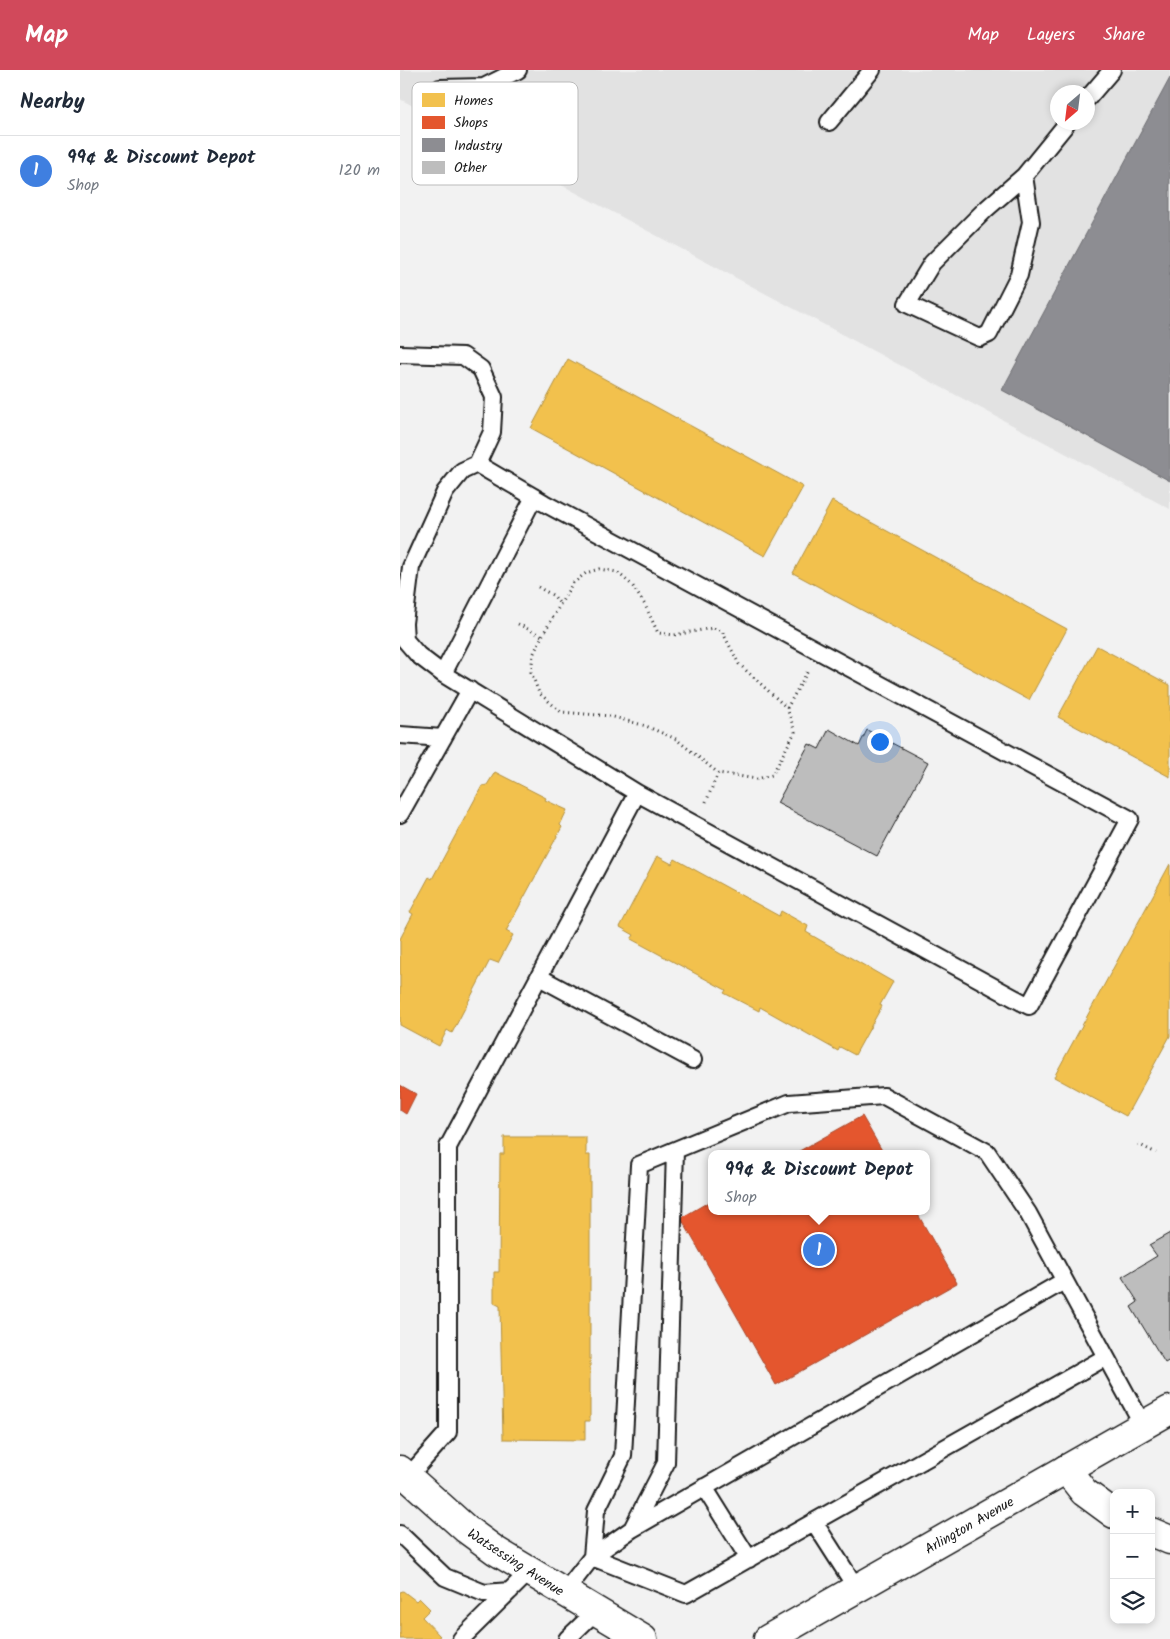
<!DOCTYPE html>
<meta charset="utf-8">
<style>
:root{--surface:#fff;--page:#f2f2f3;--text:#1f2937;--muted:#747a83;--line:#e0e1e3;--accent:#d1495b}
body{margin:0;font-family:Kalam,sans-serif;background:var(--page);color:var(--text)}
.controls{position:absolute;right:15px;bottom:15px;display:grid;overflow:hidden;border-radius:10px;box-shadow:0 2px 8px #0003}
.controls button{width:45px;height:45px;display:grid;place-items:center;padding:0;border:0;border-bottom:1px solid var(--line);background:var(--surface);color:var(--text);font:25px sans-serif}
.compass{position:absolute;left:650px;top:15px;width:45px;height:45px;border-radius:50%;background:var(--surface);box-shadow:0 2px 8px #0003;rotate:208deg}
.you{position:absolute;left:479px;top:671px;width:18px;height:18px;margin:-12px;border:4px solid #fff;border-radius:50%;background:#1a73e8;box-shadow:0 0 0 8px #1a73e833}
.badge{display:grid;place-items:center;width:32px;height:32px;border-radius:50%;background:var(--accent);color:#fff;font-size:16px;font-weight:700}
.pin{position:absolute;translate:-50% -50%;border:2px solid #fff;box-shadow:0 1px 5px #0006}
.popup{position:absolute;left:308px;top:1080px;width:222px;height:65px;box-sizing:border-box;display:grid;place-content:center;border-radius:10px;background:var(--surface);filter:drop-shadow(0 1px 4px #0005);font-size:16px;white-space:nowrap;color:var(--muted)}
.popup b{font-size:19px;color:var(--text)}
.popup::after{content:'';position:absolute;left:50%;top:100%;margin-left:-10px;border:10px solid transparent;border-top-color:var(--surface)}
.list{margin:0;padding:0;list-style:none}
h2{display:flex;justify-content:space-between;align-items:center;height:65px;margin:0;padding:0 20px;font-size:21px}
h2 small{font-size:16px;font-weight:400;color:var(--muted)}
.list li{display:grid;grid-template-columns:32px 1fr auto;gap:15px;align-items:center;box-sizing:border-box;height:70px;padding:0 20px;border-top:1px solid var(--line)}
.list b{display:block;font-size:19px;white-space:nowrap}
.list p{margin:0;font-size:16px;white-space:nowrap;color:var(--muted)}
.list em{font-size:16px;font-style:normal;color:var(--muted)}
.icon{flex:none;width:28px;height:28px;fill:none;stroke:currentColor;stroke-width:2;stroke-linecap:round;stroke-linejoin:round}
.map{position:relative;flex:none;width:770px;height:1569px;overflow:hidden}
header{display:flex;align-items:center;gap:30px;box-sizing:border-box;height:70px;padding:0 25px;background:var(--accent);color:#fff}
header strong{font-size:24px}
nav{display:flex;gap:28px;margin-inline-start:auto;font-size:18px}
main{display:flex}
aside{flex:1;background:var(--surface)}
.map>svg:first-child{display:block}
.built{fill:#e2e2e2;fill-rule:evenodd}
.homes{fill:#f2c14e;stroke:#b2903f}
.shops{fill:#e4572e;stroke:#a84529}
.industry{fill:#8d8d92;stroke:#6b6b6f}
.building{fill:#bdbdbd;stroke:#1c1c1c}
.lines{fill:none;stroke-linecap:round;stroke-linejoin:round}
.lane-casing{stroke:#1c1c1c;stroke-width:20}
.street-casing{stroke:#1c1c1c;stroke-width:31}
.secondary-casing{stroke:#1c1c1c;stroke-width:31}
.path{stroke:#1c1c1c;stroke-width:3;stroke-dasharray:1 4;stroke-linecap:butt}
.lane{stroke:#fff;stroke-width:16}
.street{stroke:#fff;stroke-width:28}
.secondary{stroke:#fff;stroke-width:28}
.labels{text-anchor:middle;stroke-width:5;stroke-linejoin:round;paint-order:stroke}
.street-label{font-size:14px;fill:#1c1c1c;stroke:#fff}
.key{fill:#fff;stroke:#bbb;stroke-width:1}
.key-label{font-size:14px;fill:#1c1c1c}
</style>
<header>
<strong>Map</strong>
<nav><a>Map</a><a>Layers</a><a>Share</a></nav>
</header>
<main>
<aside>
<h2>Nearby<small></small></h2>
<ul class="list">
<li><span class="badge" style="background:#3f7fe0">1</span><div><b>99¢ &amp; Discount Depot</b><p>Shop</p></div><em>120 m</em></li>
</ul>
</aside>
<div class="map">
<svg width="770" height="1569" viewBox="0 0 770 1569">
<rect width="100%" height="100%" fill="#f2f2f2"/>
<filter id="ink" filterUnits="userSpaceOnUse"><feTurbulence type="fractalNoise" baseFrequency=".02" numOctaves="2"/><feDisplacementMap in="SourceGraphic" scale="10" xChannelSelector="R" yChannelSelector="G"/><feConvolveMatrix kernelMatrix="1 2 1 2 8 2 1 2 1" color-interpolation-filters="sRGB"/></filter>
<g filter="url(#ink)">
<!-- built -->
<path class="built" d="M 0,0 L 770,0 L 770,439 L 0,29 ZM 658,22 L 688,22 L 688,52 L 658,52 Z"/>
<!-- homes -->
<path class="homes" d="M 168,289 L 403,417 L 365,486 L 131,358 Z
M 432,431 L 667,559 L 629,630 L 393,503 Z
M 697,576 L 770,615 L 770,707 L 658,647 Z
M 95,702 L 146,728 L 145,730 L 167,740 L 160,755 L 162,757 L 106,861 L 113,865 L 98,893 L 90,890 L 52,963 L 47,960 L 39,976 L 0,955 L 0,869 L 13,844 L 10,842 L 29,807 L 32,809 L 82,716 L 87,715 Z
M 257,786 L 272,794 L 275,789 L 379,846 L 381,841 L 408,856 L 406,862 L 493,912 L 480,935 L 482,936 L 455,985 L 440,977 L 438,981 L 360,937 L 359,941 L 324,923 L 326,920 L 231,869 L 234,865 L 220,857 Z
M 770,794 L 770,966 L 726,1046 L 654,1007 Z
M 104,1067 L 186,1067 L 186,1085 L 190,1085 L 190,1351 L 185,1351 L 185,1370 L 103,1369 L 100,1236 L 94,1233 L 94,1202 L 99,1202 L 100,1084 L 104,1084 Z
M 3,1521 L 16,1531 L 19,1528 L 30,1539 L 22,1547 L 40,1566 L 36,1569 L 0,1569 L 0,1522 Z"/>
<!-- shops -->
<path class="shops" d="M 0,1015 L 16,1024 L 6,1044 L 0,1040 Z
M 462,1046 L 484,1084 L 394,1084 Z
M 312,1130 L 312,1141 L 516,1141 L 557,1213 L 376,1315 L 281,1148 Z"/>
<!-- industry -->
<path class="industry" d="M 770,8 L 770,411 L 602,320 Z"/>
<!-- building -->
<path class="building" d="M 429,659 L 459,676 L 467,660 L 528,692 L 477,786 L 377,733 L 409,674 L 419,679 Z
M 770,1163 L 770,1290 L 765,1293 L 731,1237 L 738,1232 L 722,1207 L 757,1186 L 749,1175 Z"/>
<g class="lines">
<!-- lane casing -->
<g class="lane-casing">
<path id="lane" d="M 40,18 L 84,17 L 118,0
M 688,28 L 712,0
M 429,52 L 472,0
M 624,106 L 631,152 L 619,205 L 589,264 L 580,268 L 507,234 L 532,193 L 585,140 L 624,106 L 668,52
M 0,284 L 63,286 L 81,299 L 94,327 L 92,362 L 77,394 L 144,433 L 730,749 L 629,936 L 237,723 L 48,1077 L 48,1362 L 8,1407
M 77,394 L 62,401 L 45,422 L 11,497 L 4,553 L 5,570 L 18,585 L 43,604 L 237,723
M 43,604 L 134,427
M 0,665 L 43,668
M 0,744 L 70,620
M 139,907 L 293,990
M 484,1026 L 587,1082 L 628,1143 L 706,1287 L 286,1524 L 192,1487 L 196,1441 L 223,1386 L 239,1095 L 389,1033 Z
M 706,1287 L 743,1355
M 304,1417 L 349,1489
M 414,1452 L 457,1519
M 232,1459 L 664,1211
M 0,1464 L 45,1507 L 84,1523 L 110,1521
M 164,1523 L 192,1487 L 232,1459 L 266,1393 L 275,1080
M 61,1569 L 129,1502
M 167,1569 L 195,1542"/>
</g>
<!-- street casing -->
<g class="street-casing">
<path id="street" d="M 666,1399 L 684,1422 L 714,1444
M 751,1462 L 770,1470"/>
</g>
<!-- secondary casing -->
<g class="secondary-casing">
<path id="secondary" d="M 0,1400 L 66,1459 L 96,1481 L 243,1569
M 368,1569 L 770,1340"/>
</g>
<!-- path -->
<path class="path" d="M 138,517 L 154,526 L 160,534
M 118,554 L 142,566
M 387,638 L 409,599
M 306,732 L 318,703 L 357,709 L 372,705 L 395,662 L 387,638 L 339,594 L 322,561 L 313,558 L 274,565 L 258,563 L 245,535 L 232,515 L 217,502 L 199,499 L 186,503 L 172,514 L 142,566 L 133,585 L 131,602 L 139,623 L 161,642 L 210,646 L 246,656 L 276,669 L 318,703
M 738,1074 L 756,1083"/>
<!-- lane -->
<use href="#lane" class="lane"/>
<!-- street -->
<use href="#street" class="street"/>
<!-- secondary -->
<use href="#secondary" class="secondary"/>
</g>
</g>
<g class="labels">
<!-- street labels -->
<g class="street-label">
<text transform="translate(569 1455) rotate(-30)" y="5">Arlington Avenue</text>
<text transform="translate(116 1492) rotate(33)" y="5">Watsessing Avenue</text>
</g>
</g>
<!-- legend -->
<rect x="12" y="12" width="166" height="103" rx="8" class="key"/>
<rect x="22" y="23" width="23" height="14" fill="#f2c14e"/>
<rect x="22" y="46" width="23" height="13" fill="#e4572e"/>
<rect x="22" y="68" width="23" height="14" fill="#8d8d92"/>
<rect x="22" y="91" width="23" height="13" fill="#bdbdbd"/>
<g class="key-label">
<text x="54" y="35">Homes</text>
<text x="54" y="57">Shops</text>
<text x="54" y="80">Industry</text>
<text x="54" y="102">Other</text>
</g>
</svg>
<div class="controls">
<button>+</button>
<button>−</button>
<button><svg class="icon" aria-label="layers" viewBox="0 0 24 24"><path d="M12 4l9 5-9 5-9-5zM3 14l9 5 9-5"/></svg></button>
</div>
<svg class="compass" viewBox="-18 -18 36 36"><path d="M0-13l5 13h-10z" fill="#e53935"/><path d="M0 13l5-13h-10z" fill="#747a83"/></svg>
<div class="you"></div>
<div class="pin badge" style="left:419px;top:1180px;background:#3f7fe0">1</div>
<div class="popup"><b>99¢ &amp; Discount Depot</b>Shop</div>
</div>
</main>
